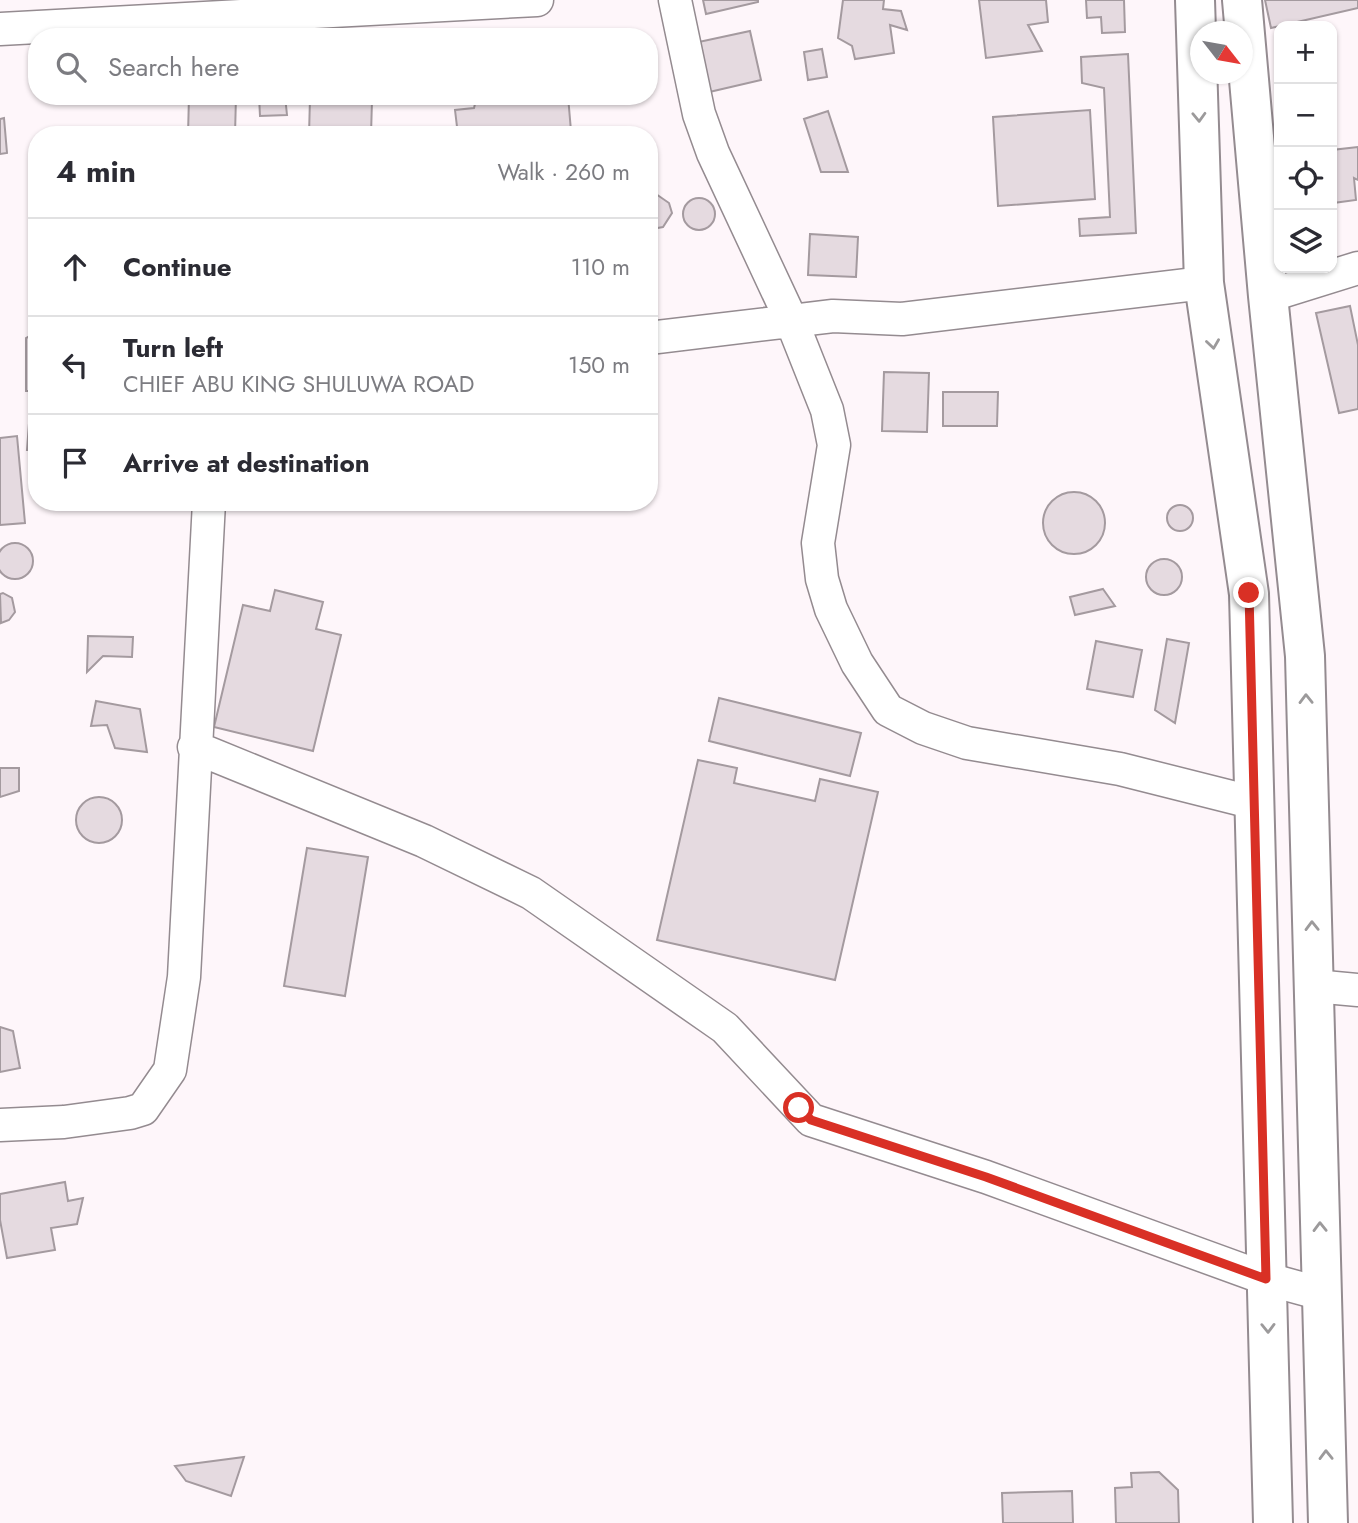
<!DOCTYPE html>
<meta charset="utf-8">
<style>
:root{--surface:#fff;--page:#f7f7f7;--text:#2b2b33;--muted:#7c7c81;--line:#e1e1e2}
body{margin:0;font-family:Jost,sans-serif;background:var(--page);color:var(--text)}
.controls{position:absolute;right:21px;top:21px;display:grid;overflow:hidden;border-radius:14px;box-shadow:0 2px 5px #0004}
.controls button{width:63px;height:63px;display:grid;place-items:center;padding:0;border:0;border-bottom:2px solid var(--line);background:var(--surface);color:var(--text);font:35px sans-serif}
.compass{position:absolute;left:1190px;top:21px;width:63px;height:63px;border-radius:50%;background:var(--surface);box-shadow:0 2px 5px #0004;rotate:121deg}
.stop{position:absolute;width:21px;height:21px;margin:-16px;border:5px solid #d93025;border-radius:50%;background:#fff}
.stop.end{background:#d93025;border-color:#fff;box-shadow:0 2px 7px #0008}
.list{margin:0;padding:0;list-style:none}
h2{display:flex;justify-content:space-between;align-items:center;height:91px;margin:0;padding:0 28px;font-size:30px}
h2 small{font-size:23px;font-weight:400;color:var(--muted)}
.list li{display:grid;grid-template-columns:46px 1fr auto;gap:21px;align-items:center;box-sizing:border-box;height:98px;padding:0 28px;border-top:2px solid var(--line)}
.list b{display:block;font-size:26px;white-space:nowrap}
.list p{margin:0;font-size:23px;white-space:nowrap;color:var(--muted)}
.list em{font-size:23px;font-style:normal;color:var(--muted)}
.icon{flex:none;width:38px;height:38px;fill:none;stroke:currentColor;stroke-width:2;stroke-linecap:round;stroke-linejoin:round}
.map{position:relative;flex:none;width:1358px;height:1523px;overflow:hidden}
.search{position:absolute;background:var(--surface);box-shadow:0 2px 5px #0004;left:28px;top:28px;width:630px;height:77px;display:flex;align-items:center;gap:18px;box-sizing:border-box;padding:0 24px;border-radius:28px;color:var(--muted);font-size:26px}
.panel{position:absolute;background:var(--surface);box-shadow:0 2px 5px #0004;left:28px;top:126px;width:630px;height:385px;border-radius:28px}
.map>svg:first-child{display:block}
.building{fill:#e5dae0;stroke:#a49a9f;stroke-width:2}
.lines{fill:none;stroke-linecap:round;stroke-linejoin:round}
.minor-casing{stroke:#948b90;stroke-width:35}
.tertiary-casing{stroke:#948b90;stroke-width:42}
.minor{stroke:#fff;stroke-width:32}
.tertiary{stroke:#fff;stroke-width:38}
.oneway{stroke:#9c9a9b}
.route{stroke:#d93025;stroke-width:9}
</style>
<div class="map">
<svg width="1358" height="1523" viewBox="0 0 1358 1523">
<rect width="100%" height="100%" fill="#fef6fa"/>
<!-- building -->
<path class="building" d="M 703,0 L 758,0 L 758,2 L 706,14 Z
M 843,0 L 884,0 L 883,9 L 901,11 L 907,30 L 890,25 L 894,53 L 855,59 L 852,46 L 838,38 Z
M 979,0 L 1046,0 L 1048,22 L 1028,25 L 1042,51 L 986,58 Z
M 1086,0 L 1124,0 L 1125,32 L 1102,33 L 1101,17 L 1087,18 Z
M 1265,0 L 1358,0 L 1358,8 L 1271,28 Z
M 750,31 L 761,80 L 705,93 L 694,43 Z
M 822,49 L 827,77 L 808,80 L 804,52 Z
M 1128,54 L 1136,233 L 1080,236 L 1079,219 L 1110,217 L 1104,88 L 1082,83 L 1081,57 Z
M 189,96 L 236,96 L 235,135 L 188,135 Z
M 259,96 L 285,96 L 287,115 L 260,116 Z
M 477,96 L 568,96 L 571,131 L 540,135 L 458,135 L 455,110 L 474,108 Z
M 310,98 L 372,100 L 371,135 L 309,135 Z
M 1090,110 L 1095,199 L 998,206 L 993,117 Z
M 828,111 L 848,172 L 821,172 L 804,119 Z
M 4,118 L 7,153 L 0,154 L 0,119 Z
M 1358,147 L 1358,180 L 1354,178 L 1356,200 L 1333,203 L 1332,150 Z
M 656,194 L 669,203 L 672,213 L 663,227 L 652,229 L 649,228 L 649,196 Z
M683 214a16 16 0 1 1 32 0a16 16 0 1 1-32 0Z
M 810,234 L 858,237 L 856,277 L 808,275 Z
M 1350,306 L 1358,345 L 1358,409 L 1339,413 L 1316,313 Z
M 37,332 L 37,391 L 26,391 L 26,338 Z
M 884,372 L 929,373 L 927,432 L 882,431 Z
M 943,392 L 998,392 L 997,426 L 943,426 Z
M 30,410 L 37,410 L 37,450 L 27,450 Z
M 17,436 L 25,523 L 0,525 L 0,438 Z
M1043 523a31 31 0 1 1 62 0a31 31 0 1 1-62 0Z
M1167 518a13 13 0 1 1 26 0a13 13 0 1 1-26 0Z
M-3 561a18 18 0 1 1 36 0a18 18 0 1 1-36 0Z
M1146 577a18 18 0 1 1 36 0a18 18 0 1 1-36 0Z
M 1103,589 L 1115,606 L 1075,615 L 1070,597 Z
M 275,590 L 323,602 L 316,629 L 341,635 L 313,751 L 214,727 L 243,605 L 270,611 Z
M 3,593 L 12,598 L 15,612 L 9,620 L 1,623 L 0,594 Z
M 88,636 L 133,637 L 132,657 L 103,656 L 87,672 Z
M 1167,639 L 1189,643 L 1175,723 L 1155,710 Z
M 1096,641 L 1142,650 L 1133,697 L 1087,689 Z
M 719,698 L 861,733 L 850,776 L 709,741 Z
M 96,701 L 140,709 L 147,752 L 115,748 L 107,725 L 91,726 Z
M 698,760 L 737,768 L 734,783 L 815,801 L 820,779 L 878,792 L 835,980 L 657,940 Z
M 0,768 L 19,768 L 19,791 L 0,797 Z
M76 820a23 23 0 1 1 46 0a23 23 0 1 1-46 0Z
M 307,848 L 368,857 L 345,996 L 284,986 Z
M 0,1027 L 13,1031 L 20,1068 L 0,1072 Z
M 65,1182 L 68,1201 L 83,1198 L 77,1224 L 51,1228 L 55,1250 L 7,1258 L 0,1220 L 0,1194 Z
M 244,1457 L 231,1496 L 186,1481 L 175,1466 Z
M 1159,1472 L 1178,1490 L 1179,1523 L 1116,1523 L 1115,1488 L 1132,1487 L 1131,1473 Z
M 1072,1491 L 1073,1523 L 1003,1523 L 1002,1493 Z"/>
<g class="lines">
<!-- minor casing -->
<g class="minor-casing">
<path id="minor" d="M 675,0 L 699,114 L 713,153 L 792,322 L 827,410 L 834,445 L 818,543 L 822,579 L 831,609 L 857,663 L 888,710 L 923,728 L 967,743 L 1120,769 L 1255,803
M 0,29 L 537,0
M 1268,296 L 1358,268
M 649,338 L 833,316 L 902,319 L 1204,283
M 194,747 L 424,841 L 531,893 L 725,1028 L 811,1120 L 986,1177 L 1267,1279 L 1322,1294
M 1314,986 L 1358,990
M 0,1125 L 64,1122 L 130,1113 L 143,1109 L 170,1070 L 184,977 L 209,502"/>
</g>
<!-- tertiary casing -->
<g class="tertiary-casing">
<path id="tertiary" d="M 1195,0 L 1204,283 L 1249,594 L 1273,1523
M 1242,0 L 1268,296 L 1305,656 L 1328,1523"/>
</g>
<!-- minor -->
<use href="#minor" class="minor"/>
<!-- tertiary -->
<use href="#tertiary" class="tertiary"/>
</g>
<!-- one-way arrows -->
<defs><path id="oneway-chevron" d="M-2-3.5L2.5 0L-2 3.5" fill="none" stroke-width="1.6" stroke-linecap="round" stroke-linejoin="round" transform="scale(1.75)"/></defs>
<g class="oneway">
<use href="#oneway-chevron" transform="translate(1199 117) rotate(88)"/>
<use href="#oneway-chevron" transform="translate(1213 344) rotate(82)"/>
<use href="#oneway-chevron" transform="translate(1306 699) rotate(-91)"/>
<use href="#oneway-chevron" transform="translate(1312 926) rotate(-91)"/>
<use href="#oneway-chevron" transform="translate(1320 1227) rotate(-91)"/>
<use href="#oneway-chevron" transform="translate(1268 1328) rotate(89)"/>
<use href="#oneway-chevron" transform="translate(1326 1455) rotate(-91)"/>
</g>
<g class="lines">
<!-- route -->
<path class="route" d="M 799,1108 L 811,1120 L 986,1177 L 1266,1279 L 1249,593"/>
</g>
</svg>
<div class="controls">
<button>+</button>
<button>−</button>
<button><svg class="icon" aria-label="locate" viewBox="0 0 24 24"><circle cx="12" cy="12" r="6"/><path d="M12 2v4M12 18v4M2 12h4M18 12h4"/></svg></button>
<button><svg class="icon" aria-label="layers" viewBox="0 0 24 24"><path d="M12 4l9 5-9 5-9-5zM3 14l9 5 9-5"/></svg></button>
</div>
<svg class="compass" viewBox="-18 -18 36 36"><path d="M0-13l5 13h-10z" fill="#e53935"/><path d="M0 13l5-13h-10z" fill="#7c7c81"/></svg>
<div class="stop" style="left:799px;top:1108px"></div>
<div class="stop end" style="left:1249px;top:593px"></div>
<div class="search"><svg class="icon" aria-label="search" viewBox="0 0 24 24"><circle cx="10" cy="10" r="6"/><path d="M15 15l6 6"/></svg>Search here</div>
<section class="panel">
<h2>4 min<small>Walk · 260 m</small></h2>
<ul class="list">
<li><svg class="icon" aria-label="ahead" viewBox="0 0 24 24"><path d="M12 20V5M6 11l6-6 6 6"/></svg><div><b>Continue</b></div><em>110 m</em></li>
<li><svg class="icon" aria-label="left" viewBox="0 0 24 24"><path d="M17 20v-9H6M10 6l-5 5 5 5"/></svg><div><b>Turn left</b><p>CHIEF ABU KING SHULUWA ROAD</p></div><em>150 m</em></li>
<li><svg class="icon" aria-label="arrive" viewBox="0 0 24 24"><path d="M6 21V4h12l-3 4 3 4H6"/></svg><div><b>Arrive at destination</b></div></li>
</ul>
</section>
</div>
